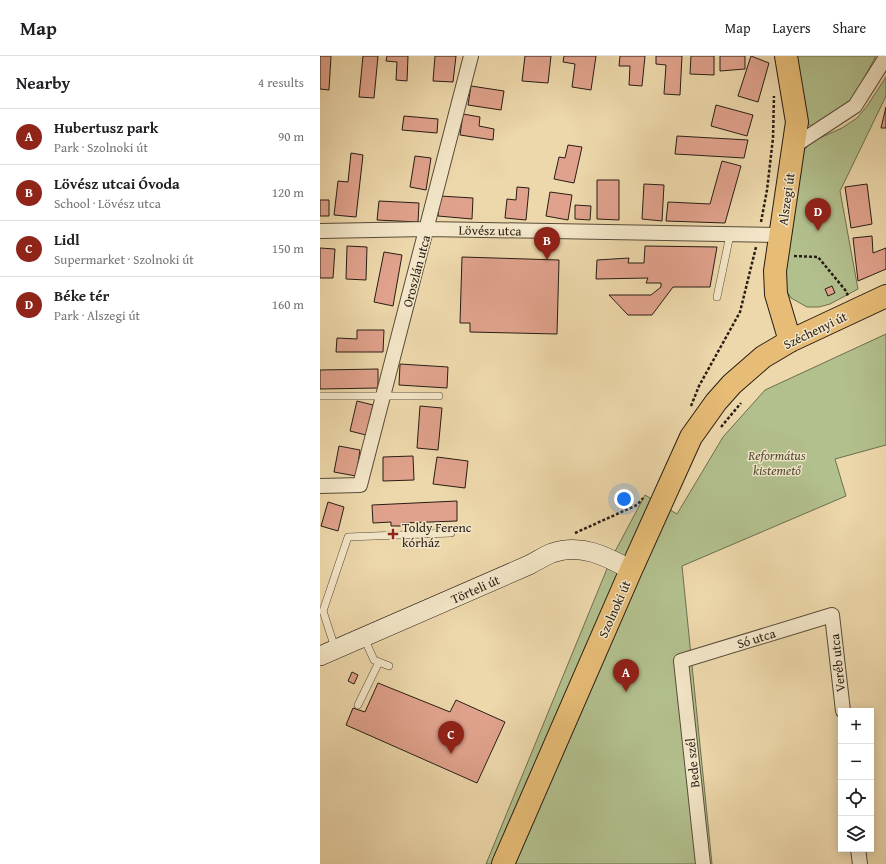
<!DOCTYPE html>
<meta charset="utf-8">
<style>
:root{--surface:#fff;--page:#f6f6f6;--text:#202124;--muted:#757577;--line:#e0e0e0;--accent:#8f2418}
body{margin:0;font-family:"Gentium Book Plus",serif;background:var(--page);color:var(--text)}
.controls{position:absolute;right:12px;bottom:12px;display:grid;overflow:hidden;border-radius:0px;box-shadow:0 2px 10px #0003}
.controls button{width:36px;height:36px;display:grid;place-items:center;padding:0;border:0;border-bottom:1px solid var(--line);background:var(--surface);color:var(--text);font:20px sans-serif}
.you{position:absolute;left:304px;top:443px;width:14px;height:14px;margin:-10px;border:3px solid #fff;border-radius:50%;background:#1a73e8;box-shadow:0 0 0 6px #1a73e833}
.badge{display:grid;place-items:center;width:26px;height:26px;border-radius:50%;background:var(--accent);color:#fff;font-size:13px;font-weight:700}
.pin{position:absolute;translate:-50% -33px;filter:drop-shadow(0 1px 2px #0008)}
.pin::after{content:'';position:absolute;top:21px;width:14px;height:12px;background:inherit;clip-path:polygon(0 0,100% 0,50% 100%)}
.list{margin:0;padding:0;list-style:none}
h2{display:flex;justify-content:space-between;align-items:center;height:52px;margin:0;padding:0 16px;font-size:17px}
h2 small{font-size:13px;font-weight:400;color:var(--muted)}
.list li{display:grid;grid-template-columns:26px 1fr auto;gap:12px;align-items:center;box-sizing:border-box;height:56px;padding:0 16px;border-top:1px solid var(--line)}
.list b{display:block;font-size:15px;white-space:nowrap}
.list p{margin:0;font-size:13px;white-space:nowrap;color:var(--muted)}
.list em{font-size:13px;font-style:normal;color:var(--muted)}
.icon{flex:none;width:22px;height:22px;fill:none;stroke:currentColor;stroke-width:2;stroke-linecap:round;stroke-linejoin:round}
.map{position:relative;flex:none;width:566px;height:808px;overflow:hidden}
header{display:flex;align-items:center;gap:24px;box-sizing:border-box;height:56px;padding:0 20px;background:var(--surface);border-bottom:1px solid var(--line)}
header strong{font-size:19px}
nav{display:flex;gap:22px;margin-inline-start:auto;font-size:14px}
main{display:flex}
aside{flex:1;background:var(--surface)}
.map>svg:first-child{display:block}
.green{fill:#b2c08d;stroke:#6d6e50}
.building{fill:#e0a28c;stroke:#281d14}
.lines{fill:none;stroke-linecap:round;stroke-linejoin:round}
.lane-casing{stroke:#594c3a;stroke-width:8}
.street-casing{stroke:#594c3a;stroke-width:16}
.secondary-casing{stroke:#281d14;stroke-width:20}
.primary-casing{stroke:#281d14;stroke-width:24}
.path{stroke:#281d14;stroke-width:2.5;stroke-dasharray:3 2;stroke-linecap:butt}
.lane{stroke:#f3e6c8;stroke-width:7}
.street{stroke:#f3e6c8;stroke-width:14}
.secondary{stroke:#f3e6c8;stroke-width:19}
.primary{stroke:#e6bc76;stroke-width:22}
.poi-dot{fill:#8f2418;stroke:#f3e6c8;stroke-width:1.5}
.labels{text-anchor:middle;stroke-width:3;stroke-linejoin:round;paint-order:stroke}
.street-label{font-size:13px;fill:#281d14;stroke:#f3e6c8}
.park-label{font-size:13px;font-style:italic;fill:#514e38;stroke:#f3e6c8}
.poi-label{font-size:13px;fill:#281d14;stroke:#f3e6c8;text-anchor:start}
</style>
<header>
<strong>Map</strong>
<nav><a>Map</a><a>Layers</a><a>Share</a></nav>
</header>
<main>
<aside>
<h2>Nearby<small>4 results</small></h2>
<ul class="list">
<li><span class="badge">A</span><div><b>Hubertusz park</b><p>Park · Szolnoki út</p></div><em>90 m</em></li>
<li><span class="badge">B</span><div><b>Lövész utcai Óvoda</b><p>School · Lövész utca</p></div><em>120 m</em></li>
<li><span class="badge">C</span><div><b>Lidl</b><p>Supermarket · Szolnoki út</p></div><em>150 m</em></li>
<li><span class="badge">D</span><div><b>Béke tér</b><p>Park · Alszegi út</p></div><em>160 m</em></li>
</ul>
</aside>
<div class="map">
<svg width="566" height="808" viewBox="0 0 566 808">
<rect width="100%" height="100%" fill="#edd8ab"/>
<filter id="stains"><feTurbulence type="fractalNoise" baseFrequency=".005" numOctaves="4"/><feColorMatrix values="0 0 0 0 .2 0 0 0 0 .09 0 0 0 0 .02 0 0 0 .5 -.17"/></filter>
<radialGradient id="worn" r=".72"><stop offset=".6" stop-color="#630" stop-opacity="0"/><stop offset="1" stop-color="#630" stop-opacity=".3"/></radialGradient>
<!-- green -->
<path class="green" d="M 475,0 L 556,0 L 533,42 L 514,57 L 492,70 L 483,65 Z
M 566,21 L 566,40 L 520,135 L 538,233 L 510,248 L 499,251 L 487,251 L 471,242 L 466,234 L 461,215 L 479,105 L 484,94 L 493,85 L 522,72 L 537,62 L 547,50 Z
M 566,278 L 566,389 L 515,403 L 526,440 L 362,510 L 392,808 L 166,808 L 291,503 L 325,439 L 357,458 L 403,381 L 445,334 Z"/>
<!-- building -->
<path class="building" d="M 0,0 L 11,0 L 9,34 L 0,33 Z
M 43,0 L 58,0 L 54,42 L 39,41 Z
M 67,0 L 88,0 L 87,25 L 76,24 L 77,6 L 66,5 Z
M 115,0 L 136,0 L 133,26 L 113,25 Z
M 205,0 L 231,0 L 228,27 L 202,25 Z
M 244,0 L 276,0 L 271,34 L 252,31 L 255,8 L 243,6 Z
M 300,0 L 325,0 L 322,30 L 309,29 L 310,10 L 299,10 Z
M 336,0 L 362,0 L 360,39 L 344,38 L 346,9 L 336,8 Z
M 371,0 L 394,0 L 394,19 L 370,18 Z
M 400,0 L 425,0 L 425,13 L 400,15 Z
M 431,0 L 449,7 L 438,46 L 418,40 Z
M 151,30 L 184,35 L 181,54 L 148,49 Z
M 396,49 L 433,59 L 427,80 L 391,70 Z
M 566,51 L 566,72 L 561,72 Z
M 143,58 L 160,61 L 159,70 L 174,73 L 173,84 L 140,79 Z
M 84,60 L 118,63 L 117,77 L 82,74 Z
M 357,80 L 428,84 L 424,102 L 355,98 Z
M 248,89 L 262,91 L 254,127 L 234,123 L 239,101 L 245,102 Z
M 31,97 L 43,99 L 36,161 L 14,159 L 18,125 L 28,126 Z
M 95,100 L 111,102 L 106,134 L 90,131 Z
M 402,105 L 421,110 L 405,167 L 346,165 L 348,146 L 390,148 Z
M 277,124 L 299,124 L 299,164 L 277,163 Z
M 324,128 L 344,129 L 342,165 L 322,163 Z
M 547,128 L 552,168 L 531,172 L 525,131 Z
M 197,131 L 209,132 L 206,164 L 185,162 L 187,143 L 196,144 Z
M 230,136 L 252,139 L 248,164 L 226,160 Z
M 120,140 L 153,142 L 152,163 L 118,160 Z
M 0,144 L 9,144 L 9,160 L 0,160 Z
M 59,145 L 99,147 L 98,166 L 57,164 Z
M 255,149 L 271,150 L 270,164 L 255,163 Z
M 552,180 L 553,197 L 566,192 L 566,213 L 538,225 L 533,182 Z
M 27,190 L 47,191 L 46,224 L 26,223 Z
M 325,190 L 397,191 L 390,231 L 353,231 L 332,259 L 308,259 L 289,239 L 331,239 L 341,231 L 341,227 L 326,227 L 328,222 L 276,223 L 277,204 L 309,202 L 308,207 L 324,207 Z
M 0,192 L 15,193 L 13,222 L 0,222 Z
M 64,196 L 82,199 L 73,250 L 54,246 Z
M 142,201 L 239,204 L 237,278 L 150,276 L 150,267 L 140,267 Z
M 512,230 L 515,237 L 508,240 L 505,233 Z
M 37,274 L 64,274 L 63,296 L 16,296 L 17,282 L 37,283 Z
M 80,308 L 128,311 L 127,332 L 79,329 Z
M 58,313 L 58,332 L 0,333 L 0,314 Z
M 37,345 L 53,349 L 46,379 L 30,375 Z
M 100,350 L 122,352 L 118,394 L 97,392 Z
M 19,390 L 40,394 L 36,420 L 14,416 Z
M 93,400 L 94,424 L 63,425 L 63,401 Z
M 117,401 L 148,405 L 145,432 L 113,428 Z
M 137,445 L 137,465 L 82,467 L 82,470 L 71,470 L 71,466 L 53,467 L 52,449 Z
M 8,446 L 24,451 L 18,475 L 1,470 Z
M 32,616 L 38,619 L 34,628 L 28,625 Z
M 58,627 L 130,656 L 136,644 L 185,666 L 157,727 L 26,669 L 33,652 L 45,656 Z"/>
<g class="lines">
<!-- lane casing -->
<g class="lane-casing">
<path id="lane" d="M 397,241 L 410,179
M 0,340 L 119,340
M 44,582 L 54,604 L 69,610
M 15,592 L 3,555 L 28,481 L 131,477
M 38,649 L 59,606"/>
</g>
<!-- street casing -->
<g class="street-casing">
<path id="street" d="M 474,90 L 535,50 L 566,1
M 0,175 L 107,173 L 461,179
M 0,430 L 40,429 L 151,0
M 538,793 L 540,808
M 383,808 L 361,605 L 512,559 L 523,655"/>
</g>
<!-- secondary casing -->
<g class="secondary-casing">
<path id="secondary" d="M 0,600 L 209,509 C 217,505 224,500 232,497 C 261,487 286,500 311,514"/>
</g>
<!-- primary casing -->
<g class="primary-casing">
<path id="primary" d="M 466,0 L 477,66 L 455,215 L 456,238 L 470,285
M 183,808 L 311,514 L 371,381 L 396,346 L 412,328 L 443,301 L 470,285 L 566,240"/>
</g>
<!-- path -->
<path class="path" d="M 441,166 L 447,134 L 453,82 L 454,40
M 474,200 L 498,201 L 526,235 L 528,240
M 371,350 L 379,330 L 420,256 L 436,191
M 401,371 L 421,347
M 255,477 L 317,449 L 323,442"/>
<!-- lane -->
<use href="#lane" class="lane"/>
<!-- street -->
<use href="#street" class="street"/>
<!-- secondary -->
<use href="#secondary" class="secondary"/>
<!-- primary -->
<use href="#primary" class="primary"/>
</g>
<!-- markers -->
<path class="poi-dot" d="M71 472h4v4h4v4h-4v4h-4v-4h-4v-4h4z"/>
<g class="labels">
<!-- street labels -->
<g class="street-label">
<text transform="translate(466 143) rotate(-82)" y="5">Alszegi út</text>
<text transform="translate(170 174) rotate(1)" y="5">Lövész utca</text>
<text transform="translate(96 215) rotate(-75)" y="5">Oroszlán utca</text>
<text transform="translate(495 274) rotate(-26)" y="5">Széchenyi út</text>
<text transform="translate(155 533) rotate(-24)" y="5">Törteli út</text>
<text transform="translate(294 553) rotate(-66)" y="5">Szolnoki út</text>
<text transform="translate(436 582) rotate(-17)" y="5">Só utca</text>
<text transform="translate(517 607) rotate(-96)" y="5">Veréb utca</text>
<text transform="translate(372 707) rotate(-96)" y="5">Bede szél</text>
</g>
<!-- park labels -->
<g class="park-label">
<text x="457" y="404">Református<tspan x="457" dy="15">kistemető</tspan></text>
</g>
<!-- poi labels -->
<g class="poi-label">
<text x="82" y="476">Toldy Ferenc<tspan x="82" dy="15">kórház</tspan></text>
</g>
</g>
<rect width="100%" height="100%" filter="url(#stains)"/>
<rect width="100%" height="100%" fill="url(#worn)"/>
</svg>
<div class="controls">
<button>+</button>
<button>−</button>
<button><svg class="icon" aria-label="locate" viewBox="0 0 24 24"><circle cx="12" cy="12" r="6"/><path d="M12 2v4M12 18v4M2 12h4M18 12h4"/></svg></button>
<button><svg class="icon" aria-label="layers" viewBox="0 0 24 24"><path d="M12 4l9 5-9 5-9-5zM3 14l9 5 9-5"/></svg></button>
</div>
<div class="you"></div>
<div class="pin badge" style="left:306px;top:636px">A</div>
<div class="pin badge" style="left:227px;top:204px">B</div>
<div class="pin badge" style="left:131px;top:698px">C</div>
<div class="pin badge" style="left:498px;top:175px">D</div>
</div>
</main>
